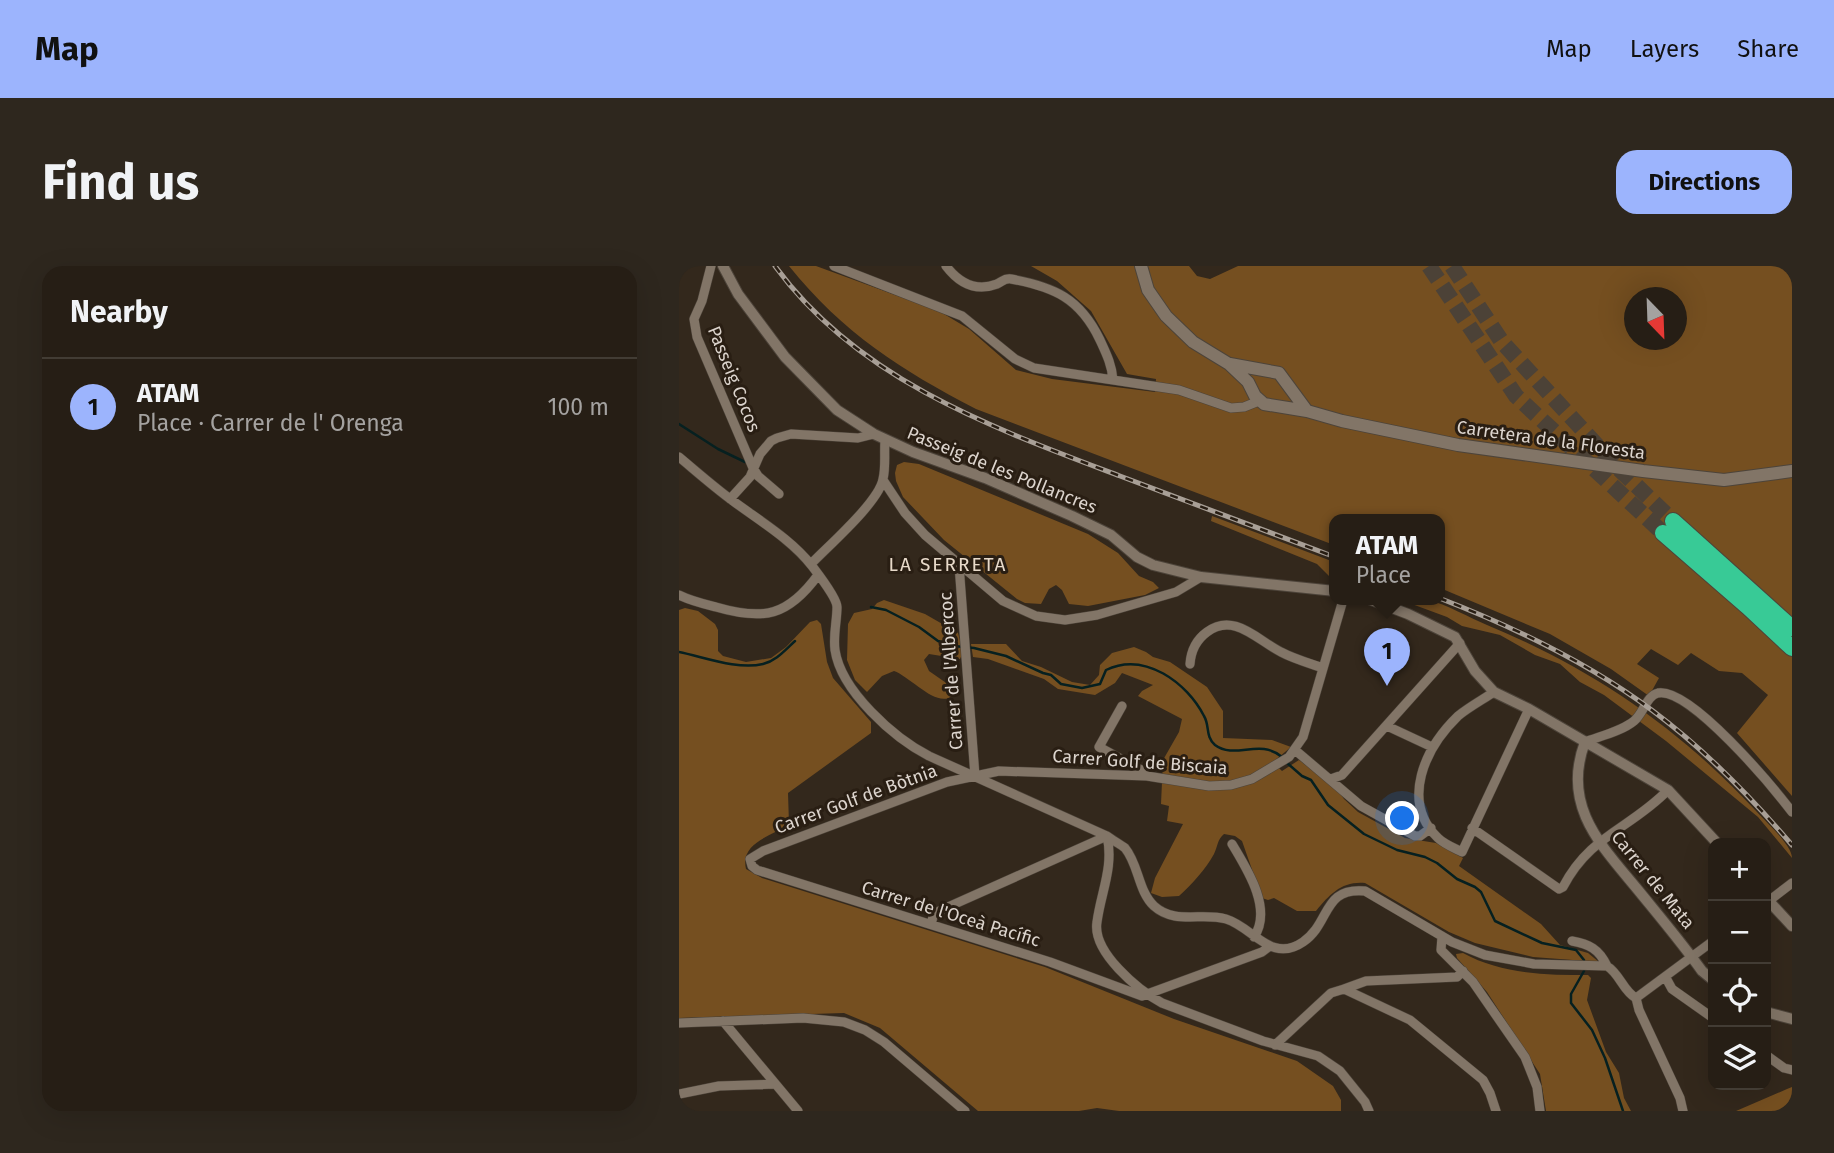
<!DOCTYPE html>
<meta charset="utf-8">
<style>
:root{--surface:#261e15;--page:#2e271e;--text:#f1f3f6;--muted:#a4a2a0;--line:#423c34;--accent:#9cb4fd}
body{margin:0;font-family:"Fira Sans",sans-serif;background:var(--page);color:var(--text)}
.controls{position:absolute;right:21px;bottom:21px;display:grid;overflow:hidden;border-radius:14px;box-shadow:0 7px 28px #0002}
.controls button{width:63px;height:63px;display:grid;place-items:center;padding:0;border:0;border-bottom:2px solid var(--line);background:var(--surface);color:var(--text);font:35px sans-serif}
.compass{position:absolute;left:945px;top:21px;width:63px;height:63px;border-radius:50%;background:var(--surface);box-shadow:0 7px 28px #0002;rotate:157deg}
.you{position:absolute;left:724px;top:553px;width:24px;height:24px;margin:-18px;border:5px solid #fff;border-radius:50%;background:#1a73e8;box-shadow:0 0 0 10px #1a73e833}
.badge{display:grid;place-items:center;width:46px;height:46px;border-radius:50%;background:var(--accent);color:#111;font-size:23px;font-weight:700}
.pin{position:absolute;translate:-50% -58px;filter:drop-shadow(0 2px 4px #0008)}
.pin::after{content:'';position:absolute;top:37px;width:24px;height:21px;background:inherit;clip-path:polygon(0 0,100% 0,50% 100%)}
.popup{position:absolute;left:650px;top:248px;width:116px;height:91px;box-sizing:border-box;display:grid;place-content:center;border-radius:14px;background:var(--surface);filter:drop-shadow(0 2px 5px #0005);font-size:23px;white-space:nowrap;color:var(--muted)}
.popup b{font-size:26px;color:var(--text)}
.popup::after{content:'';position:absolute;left:50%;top:100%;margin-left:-14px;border:14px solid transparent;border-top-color:var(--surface)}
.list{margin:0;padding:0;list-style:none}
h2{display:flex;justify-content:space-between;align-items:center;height:91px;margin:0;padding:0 28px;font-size:30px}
h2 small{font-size:23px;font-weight:400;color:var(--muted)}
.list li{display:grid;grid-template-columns:46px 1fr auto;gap:21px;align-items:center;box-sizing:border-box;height:98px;padding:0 28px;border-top:2px solid var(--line)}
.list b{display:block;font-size:26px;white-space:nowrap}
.list p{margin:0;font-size:23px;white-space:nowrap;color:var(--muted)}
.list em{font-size:23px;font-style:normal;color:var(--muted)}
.icon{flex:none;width:38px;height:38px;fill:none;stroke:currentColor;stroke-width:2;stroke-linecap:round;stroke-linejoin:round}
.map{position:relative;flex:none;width:1113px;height:845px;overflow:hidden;border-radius:21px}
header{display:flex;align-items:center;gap:42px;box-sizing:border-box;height:98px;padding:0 35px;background:var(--accent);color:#111}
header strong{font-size:33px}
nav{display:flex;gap:38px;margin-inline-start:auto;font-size:24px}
.intro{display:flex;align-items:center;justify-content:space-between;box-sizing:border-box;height:168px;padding:0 42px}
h1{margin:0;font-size:49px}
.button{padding:18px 32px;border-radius:21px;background:var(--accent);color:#111;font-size:24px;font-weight:700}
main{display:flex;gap:42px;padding:0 42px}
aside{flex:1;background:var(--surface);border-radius:21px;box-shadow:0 7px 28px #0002}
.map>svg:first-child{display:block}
.forest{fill:#754f20;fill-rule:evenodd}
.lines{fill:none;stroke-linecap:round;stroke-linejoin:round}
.stream{stroke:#062020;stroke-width:2.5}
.motorway-tunnel{stroke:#4c4237;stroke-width:16;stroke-dasharray:16 8;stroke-linecap:butt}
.minor-casing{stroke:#4d443a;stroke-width:10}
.tertiary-casing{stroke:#4d443a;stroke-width:12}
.secondary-casing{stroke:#4d443a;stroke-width:14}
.motorway-casing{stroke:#4d443a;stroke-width:18}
.minor{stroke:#827567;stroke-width:9}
.tertiary{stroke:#827567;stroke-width:10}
.secondary{stroke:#827567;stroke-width:12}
.motorway{stroke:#38ca96;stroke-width:16}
.rail-casing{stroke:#a89f96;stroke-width:5}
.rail{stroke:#291e13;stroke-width:2.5;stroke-dasharray:8;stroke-linecap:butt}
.labels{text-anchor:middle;stroke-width:6;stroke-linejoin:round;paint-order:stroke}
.street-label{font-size:18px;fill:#dcd4cd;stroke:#291e13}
.neighbourhood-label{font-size:19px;letter-spacing:2px;fill:#e8daca;stroke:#291e13}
</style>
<header>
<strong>Map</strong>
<nav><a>Map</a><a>Layers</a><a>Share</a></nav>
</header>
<div class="intro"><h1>Find us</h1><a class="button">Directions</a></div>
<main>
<aside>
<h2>Nearby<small></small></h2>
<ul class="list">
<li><span class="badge">1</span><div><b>ATAM</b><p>Place · Carrer de l' Orenga</p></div><em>100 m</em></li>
</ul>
</aside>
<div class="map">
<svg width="1113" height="845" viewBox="0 0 1113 845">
<rect width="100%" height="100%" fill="#33281c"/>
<!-- forest -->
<path class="forest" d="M 110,0 L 137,0 L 260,45 L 290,63 L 337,104 L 373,113 L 476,126 L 477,113 L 448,108 L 412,45 L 378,15 L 352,0 L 510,0 L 518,10 L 531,13 L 559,0 L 1113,0 L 1113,530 L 1058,467 L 1089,429 L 1063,407 L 1040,405 L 1012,387 L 999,399 L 972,383 L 958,398 L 980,412 L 970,430 L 932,403 L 871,368 L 761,322 L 760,254 L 656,254 L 655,279 L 297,143 C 222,104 164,67 110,0 ZM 956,32 L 998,32 L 998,74 L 956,74 Z
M 225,196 L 240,198 L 409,268 L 439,287 L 460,310 L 474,316 L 480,322 L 466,329 L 409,340 L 390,338 L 383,324 L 377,319 L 370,323 L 362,338 L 346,337 L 338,333 L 265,274 L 224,231 L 217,215 L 216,207 L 218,199 Z
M 533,250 L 655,296 L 655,315 L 638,298 L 532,255 Z
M 205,334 L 246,348 L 279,367 L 284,386 L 281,393 L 250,388 L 245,394 L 250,405 L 273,421 L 274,429 C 259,444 232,411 215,405 L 203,410 L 188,426 L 176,414 L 168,394 L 169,358 L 175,347 L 193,343 L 198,337 Z
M 722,334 C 731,334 741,333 749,334 C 767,338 791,352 808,359 C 914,403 1000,462 1078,546 C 1087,556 1113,579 1113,592 L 1079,551 L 987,475 L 925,429 L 901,416 L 881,398 L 856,389 L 821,369 L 783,360 L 768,351 Z
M 6,342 L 19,345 L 36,358 L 39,364 L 39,385 L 44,390 L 67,396 L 92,392 L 107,381 L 131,356 L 138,354 L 142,358 L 148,396 L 154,412 L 192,456 L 192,467 L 109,527 L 110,558 C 92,571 61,576 67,603 L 83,612 L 366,701 L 495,753 L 618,795 L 654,820 L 662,834 L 662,845 L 440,845 L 418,842 L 400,845 L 299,845 L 201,762 L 165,747 L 0,752 L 0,344 Z
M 292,378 L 327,378 L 343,395 L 362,401 L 393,416 L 411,419 L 420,409 L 421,399 L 433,387 L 455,381 L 467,386 L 474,391 L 491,396 L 528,421 L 544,445 L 544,472 L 593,474 L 612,481 L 594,496 L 603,505 L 620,494 L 654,518 L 665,533 L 679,546 L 726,572 L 757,577 L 784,592 L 780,600 L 862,658 L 881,679 L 909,687 L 920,696 L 854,691 L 796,677 L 770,666 L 686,617 C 663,615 651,628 637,645 L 618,645 L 595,632 L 589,634 L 583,632 L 563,575 L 556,570 L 545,568 C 538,574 539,580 535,588 C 526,604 513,618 500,630 L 483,631 L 472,627 L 476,612 L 504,558 L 488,555 L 490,540 L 482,538 L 484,494 L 500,466 L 503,453 L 459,430 L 463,425 L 474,419 L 443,407 L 436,417 L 416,429 L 379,423 L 365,413 L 309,393 L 294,391 Z
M 784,687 C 822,708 867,709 909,709 L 912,712 L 908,734 L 927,786 L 940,807 L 945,832 L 952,845 L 867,845 L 861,808 L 808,726 L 778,692 L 777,688 Z
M 1113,821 L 1113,845 L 1057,845 L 1108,823 Z"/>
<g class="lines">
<!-- stream -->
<path class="stream" d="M 0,158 L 39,183 L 66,196
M 192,341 L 207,344 L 240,361 L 259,375 L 275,380 L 295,382 L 327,390 L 364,407 L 372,409 L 382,418 L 403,422 L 421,418 L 427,404 C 466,385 508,417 525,450 C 531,460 526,470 536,479 C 556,494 581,472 603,491
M 0,386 C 25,391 58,404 84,398 C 97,395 106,384 116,375
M 607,496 L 623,510 L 632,514 L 649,539 L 685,568 L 718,584 L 746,591 L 758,597 L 778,613 L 796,621 L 802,626 L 816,655 L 863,677 L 897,684 L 905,694
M 905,705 L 892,728 L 892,737 L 913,764 L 926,792 L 944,845"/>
<!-- motorway-tunnel -->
<path class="motorway-tunnel" d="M 750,0 L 837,130 L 984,267
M 773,0 L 823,76 L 936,199 L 994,255"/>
<!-- minor casing -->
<g class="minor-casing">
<path id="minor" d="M 32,0 L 23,35 L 15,53 L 18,71 L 74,202 L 79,210 L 100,228
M 155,0 L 283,50 L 336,93 L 355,102 L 500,124 L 552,142 L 565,141 L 580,135
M 267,0 C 280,17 297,26 318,18 C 324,15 326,12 332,13 C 375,21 401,32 421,74 C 427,87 433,99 434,114
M 0,191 C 18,206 36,222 54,235 C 81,255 113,274 133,300 C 139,308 158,332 158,341 C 158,355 154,369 156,384 C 162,425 215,472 250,490 L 428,570 C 433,574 441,578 446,582 C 460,599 459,625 475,640 C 496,659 523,646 547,653 C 574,661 592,698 624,676 C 652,657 643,621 686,625 L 773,676 L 806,689 L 855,698 L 928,700 C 941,708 944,725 957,732
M 204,214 L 226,247 L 246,269 L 324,335 L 357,350 L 386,354 L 418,349 L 497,326 L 522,311
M 51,233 L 71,211 L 81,188 L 92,175 L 98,172 L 112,168 L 179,172 L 195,168
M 132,298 C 149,280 200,236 204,213 C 207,201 205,187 206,174
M 280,299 L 296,510
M 0,329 C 12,335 25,338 37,341 C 85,355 109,350 139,309
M 511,398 C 512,384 517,374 528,366 C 555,346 578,374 602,386 C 615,393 630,397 644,402
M 815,426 C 803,434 790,441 779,450 C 746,482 721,535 759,572 C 765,578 775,582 783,586 L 850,443
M 443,440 L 420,481 L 464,505 L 468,510
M 708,460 L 753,481
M 906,476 C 922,470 943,465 955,455 C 965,447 967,430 979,427 C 1011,421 1094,521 1113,546
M 616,484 L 682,540 L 736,570 L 741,570 L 752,562
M 652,513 L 663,509 L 781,377
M 793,562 L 880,623 L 884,621 C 911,569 951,563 989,524
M 428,570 C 435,601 422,626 418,656 C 413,686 459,724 483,737 L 584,775 L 639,790 L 661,805 L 686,836 L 690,845
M 553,578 C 568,603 594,643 575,671
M 1087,637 L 1113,617
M 252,658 L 254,651 L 260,645 L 428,570
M 763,670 L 762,684 L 794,716 L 846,791 L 858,821 L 861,845
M 893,675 C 910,678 920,683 928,700
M 591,680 L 583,686 L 463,730 L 371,696 L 78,604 L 73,600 L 71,593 L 84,585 L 268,516 L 320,505 L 468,510 L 530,520 L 552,519 L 573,513 L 610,491 L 624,471 L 664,334
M 987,712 L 993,723 L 1034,752
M 665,723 L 687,715 L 778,711 L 784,705
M 957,732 L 960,744 L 1001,832 L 1004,845
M 957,732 L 1034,675
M 44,755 L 119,845
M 0,757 L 124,752 L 165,756 L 186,764 L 205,776 L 286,845
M 596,779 L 652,727 L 665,723 L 731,754 L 804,814 L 811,827 L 817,845
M 1087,789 L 1105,802 L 1113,804
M 0,828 L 40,820 L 96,818"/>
</g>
<!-- tertiary casing -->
<g class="tertiary-casing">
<path id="tertiary" d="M 44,0 L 59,28 L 106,91 L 158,144 L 195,168 L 234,186 L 306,212 L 393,250 L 432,269 L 458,291 L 474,299 L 522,311 L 656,325
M 692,334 L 729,348 L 776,371 L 796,405 L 815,426 L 850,443 L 989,524 L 1038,577
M 906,476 C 882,540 922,579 959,624 C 981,651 1003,677 1023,705 L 1034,714
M 1087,632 L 1113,660
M 1087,746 L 1113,753"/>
</g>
<!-- secondary casing -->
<g class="secondary-casing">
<path id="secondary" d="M 462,0 L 469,24 L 487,50 L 514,76 L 550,98 L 569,116 L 576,130 L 585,138 L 628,145 L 663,155 L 779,179 L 964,205 L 1045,214 L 1113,205
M 551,98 L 600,107 L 628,145"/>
</g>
<!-- motorway casing -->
<g class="motorway-casing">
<path id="motorway" d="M 994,255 L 1113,362
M 984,267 L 1069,341 L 1113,382"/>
</g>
<!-- minor -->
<use href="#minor" class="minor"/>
<!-- tertiary -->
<use href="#tertiary" class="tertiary"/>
<!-- secondary -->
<use href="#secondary" class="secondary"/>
<!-- motorway -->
<use href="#motorway" class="motorway"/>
<!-- rail casing -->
<g class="rail-casing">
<path id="rail" d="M 96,0 C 179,114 314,162 441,210 C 512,237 584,264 656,291
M 760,332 C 835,361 910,397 974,445 C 1025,483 1071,530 1113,579"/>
</g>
<!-- rail -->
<use href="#rail" class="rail"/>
</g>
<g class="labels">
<!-- street labels -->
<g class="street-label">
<text transform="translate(55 113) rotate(68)" y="6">Passeig Cocos</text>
<text transform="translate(872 174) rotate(8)" y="6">Carretera de la Floresta</text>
<text transform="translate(323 204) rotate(22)" y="6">Passeig de les Pollancres</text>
<text transform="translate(272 405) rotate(-94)" y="6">Carrer de l'Albercoc</text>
<text transform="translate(461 496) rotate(4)" y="6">Carrer Golf de Biscaia</text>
<text transform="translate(177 533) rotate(-20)" y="6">Carrer Golf de Bòtnia</text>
<text transform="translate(974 614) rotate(51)" y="6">Carrer de Mata</text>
<text transform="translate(272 648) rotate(17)" y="6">Carrer de l'Oceà Pacífic</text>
</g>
<!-- neighbourhood labels -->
<g class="neighbourhood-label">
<text x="269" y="305">LA SERRETA</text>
</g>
</g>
</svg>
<div class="controls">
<button>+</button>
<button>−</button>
<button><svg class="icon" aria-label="locate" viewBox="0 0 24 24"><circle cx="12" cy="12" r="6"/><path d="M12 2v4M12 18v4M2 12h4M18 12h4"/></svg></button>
<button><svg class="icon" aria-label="layers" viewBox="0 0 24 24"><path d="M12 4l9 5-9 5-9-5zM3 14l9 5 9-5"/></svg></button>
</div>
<svg class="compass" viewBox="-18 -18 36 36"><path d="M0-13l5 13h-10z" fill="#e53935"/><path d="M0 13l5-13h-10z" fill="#a4a2a0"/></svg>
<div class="you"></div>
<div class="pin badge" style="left:708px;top:420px">1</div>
<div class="popup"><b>ATAM</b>Place</div>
</div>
</main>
